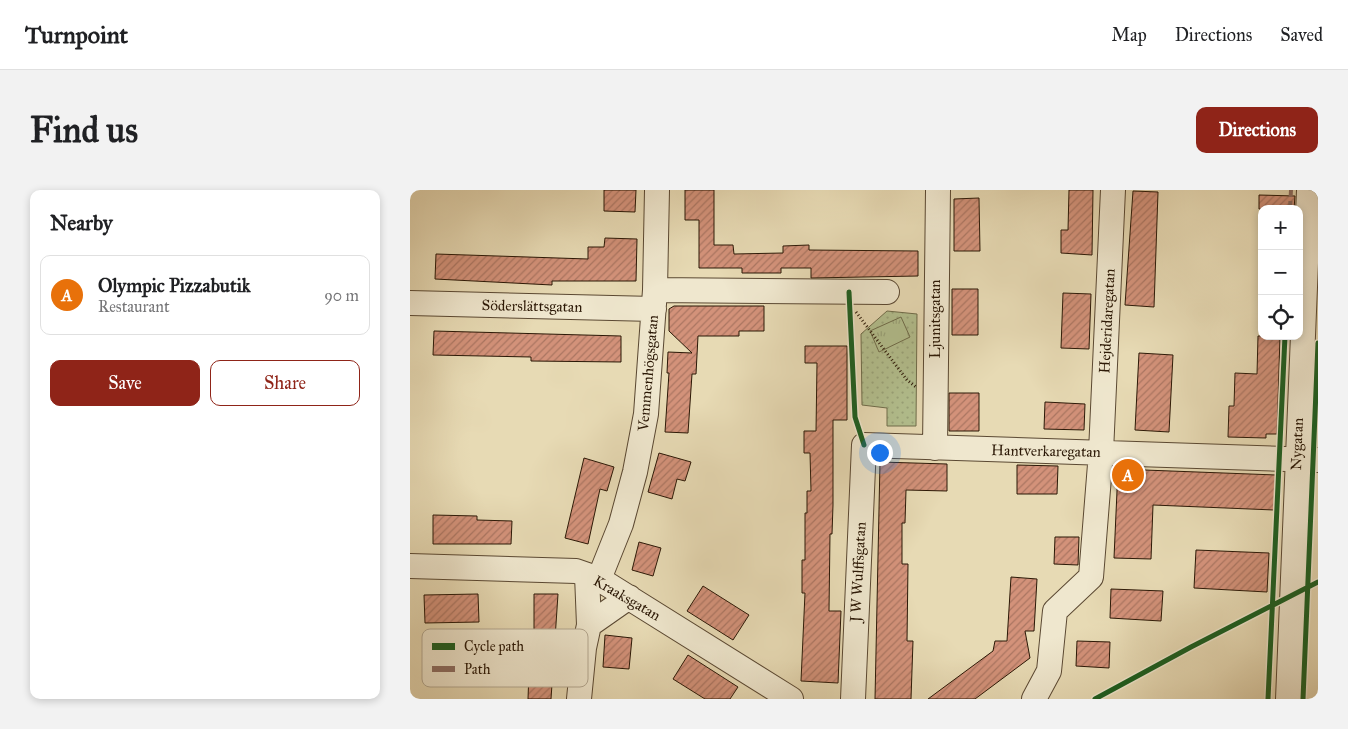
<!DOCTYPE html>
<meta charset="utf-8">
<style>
:root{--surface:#fff;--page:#f2f2f2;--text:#202124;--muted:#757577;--line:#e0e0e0;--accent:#8f2418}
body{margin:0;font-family:"IM FELL Great Primer",serif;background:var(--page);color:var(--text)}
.controls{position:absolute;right:15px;top:15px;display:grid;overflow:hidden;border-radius:10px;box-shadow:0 2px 8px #0003}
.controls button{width:45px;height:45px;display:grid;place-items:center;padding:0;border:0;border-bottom:1px solid var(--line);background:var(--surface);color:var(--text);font:25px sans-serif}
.you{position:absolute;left:469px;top:262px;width:18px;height:18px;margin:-12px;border:4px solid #fff;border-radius:50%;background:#1a73e8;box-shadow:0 0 0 8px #1a73e833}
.badge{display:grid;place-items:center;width:32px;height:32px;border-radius:50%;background:var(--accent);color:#fff;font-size:16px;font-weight:700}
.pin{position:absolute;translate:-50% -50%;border:2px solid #fff;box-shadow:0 1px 5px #0006}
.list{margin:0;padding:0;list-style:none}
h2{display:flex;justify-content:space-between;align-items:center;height:65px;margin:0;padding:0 20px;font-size:21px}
h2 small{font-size:16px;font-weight:400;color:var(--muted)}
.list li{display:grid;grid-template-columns:32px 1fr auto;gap:15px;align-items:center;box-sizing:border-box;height:80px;margin:0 10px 10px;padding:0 10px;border:1px solid var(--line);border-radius:10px}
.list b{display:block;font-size:19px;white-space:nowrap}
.list p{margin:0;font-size:16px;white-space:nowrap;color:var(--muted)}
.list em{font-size:16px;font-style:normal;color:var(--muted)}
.actions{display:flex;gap:10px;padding:15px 20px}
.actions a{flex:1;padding:11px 0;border:1px solid var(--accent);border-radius:10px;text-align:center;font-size:18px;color:var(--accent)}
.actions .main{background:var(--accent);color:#fff}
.icon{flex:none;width:28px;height:28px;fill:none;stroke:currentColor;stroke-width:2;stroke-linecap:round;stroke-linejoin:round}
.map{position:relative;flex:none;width:908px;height:509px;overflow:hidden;border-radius:10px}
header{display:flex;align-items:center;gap:30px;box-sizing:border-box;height:70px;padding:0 25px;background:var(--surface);border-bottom:1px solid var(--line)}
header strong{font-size:24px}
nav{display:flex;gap:28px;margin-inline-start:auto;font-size:18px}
.intro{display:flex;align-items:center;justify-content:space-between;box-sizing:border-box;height:120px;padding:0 30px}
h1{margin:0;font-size:35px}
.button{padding:12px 22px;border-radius:10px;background:var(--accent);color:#fff;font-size:18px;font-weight:700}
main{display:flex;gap:30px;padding:0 30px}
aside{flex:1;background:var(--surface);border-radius:10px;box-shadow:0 2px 8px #0003}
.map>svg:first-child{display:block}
.grass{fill:url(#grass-dots);stroke:#6f6c4a}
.park{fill:url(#park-tufts);stroke:#6f6c4a}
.building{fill:url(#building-hatch);stroke:#2b1806}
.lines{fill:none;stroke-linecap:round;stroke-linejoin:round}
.minor-casing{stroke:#5a4832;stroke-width:26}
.path{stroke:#2b1806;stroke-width:3;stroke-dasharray:1 2.5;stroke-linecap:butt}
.minor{stroke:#efe7ce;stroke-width:24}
.quiet{stroke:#8d6e63;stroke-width:4;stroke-dasharray:8 4;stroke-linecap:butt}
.cycleway-casing{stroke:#efe7ce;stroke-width:8}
.cycleway{stroke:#1b5e20;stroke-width:5}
.labels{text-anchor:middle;stroke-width:4;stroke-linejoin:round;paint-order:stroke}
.street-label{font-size:15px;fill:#2b1806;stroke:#efe7ce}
.key{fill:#efe7ce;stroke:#b4a992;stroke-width:1}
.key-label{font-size:14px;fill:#2b1806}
</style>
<header>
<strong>Turnpoint</strong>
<nav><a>Map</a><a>Directions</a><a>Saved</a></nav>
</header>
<div class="intro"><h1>Find us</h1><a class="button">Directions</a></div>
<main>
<aside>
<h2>Nearby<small></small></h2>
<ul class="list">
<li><span class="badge" style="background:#e8710a">A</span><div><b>Olympic Pizzabutik</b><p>Restaurant</p></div><em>90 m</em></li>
</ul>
<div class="actions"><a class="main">Save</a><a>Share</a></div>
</aside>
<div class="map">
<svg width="908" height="509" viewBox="0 0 908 509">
<defs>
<pattern id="grass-dots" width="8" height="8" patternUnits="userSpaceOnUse" patternTransform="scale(1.25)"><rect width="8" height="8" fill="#b3c08f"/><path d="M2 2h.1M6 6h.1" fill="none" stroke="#9aa47a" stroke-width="1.8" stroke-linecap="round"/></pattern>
<pattern id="park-tufts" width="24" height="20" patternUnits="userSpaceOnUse" patternTransform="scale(1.25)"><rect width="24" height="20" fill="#b3c08f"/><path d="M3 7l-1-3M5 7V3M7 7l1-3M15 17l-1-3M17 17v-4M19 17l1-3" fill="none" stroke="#9aa47a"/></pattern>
<pattern id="building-hatch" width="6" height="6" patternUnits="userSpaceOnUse" patternTransform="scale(1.25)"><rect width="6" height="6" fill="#d3927a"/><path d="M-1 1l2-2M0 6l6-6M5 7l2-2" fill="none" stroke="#ab7662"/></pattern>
</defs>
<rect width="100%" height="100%" fill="#e7dab4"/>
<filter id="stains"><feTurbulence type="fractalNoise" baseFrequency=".004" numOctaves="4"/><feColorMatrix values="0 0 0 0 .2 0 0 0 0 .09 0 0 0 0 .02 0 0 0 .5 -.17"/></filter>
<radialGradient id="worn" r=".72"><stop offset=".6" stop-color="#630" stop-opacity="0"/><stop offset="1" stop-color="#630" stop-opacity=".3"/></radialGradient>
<!-- grass -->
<path class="grass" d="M 477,121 L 507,124 L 506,236 L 477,236 L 477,218 L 452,215 L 451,144 Z"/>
<!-- park -->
<path class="park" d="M 491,127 L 500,147 L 469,162 L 460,141 Z"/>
<!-- building -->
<path class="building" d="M 194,0 L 226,0 L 225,22 L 194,21 Z
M 275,0 L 304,0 L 304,55 L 323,55 L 324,64 L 373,63 L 373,56 L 399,55 L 399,60 L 508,61 L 508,86 L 401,88 L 401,78 L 371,78 L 371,83 L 332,83 L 332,78 L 289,78 L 289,30 L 275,30 Z
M 659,0 L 683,0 L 682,65 L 651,63 L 651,40 L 658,40 Z
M 723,1 L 748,2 L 744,117 L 715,115 Z
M 849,5 L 885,6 L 884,19 L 849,19 Z
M 569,8 L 570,61 L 544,61 L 544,9 Z
M 195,48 L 227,49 L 226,91 L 142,91 L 142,95 L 25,89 L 26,64 L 178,69 L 178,57 L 194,57 Z
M 542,99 L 568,99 L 568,145 L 542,145 Z
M 653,103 L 681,104 L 679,159 L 651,158 Z
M 264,116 L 354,116 L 354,141 L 329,141 L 329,146 L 288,146 L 286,184 L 282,184 L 278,243 L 255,242 L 259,183 L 257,183 L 258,162 L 282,163 L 259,141 L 259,119 Z
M 24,141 L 211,146 L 211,172 L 121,171 L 121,167 L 23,165 Z
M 848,146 L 870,146 L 867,244 L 856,244 L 856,248 L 818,247 L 819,216 L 824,216 L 825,183 L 847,184 Z
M 395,156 L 437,156 L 437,230 L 423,230 L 423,315 L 422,344 L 420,344 L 419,421 L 431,421 L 428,493 L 391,491 L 395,403 L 392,403 L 392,370 L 395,370 L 395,323 L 397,323 L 397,301 L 401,301 L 400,263 L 394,263 L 394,241 L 406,241 L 407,173 L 395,173 Z
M 729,163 L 763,165 L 759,242 L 725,240 Z
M 539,203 L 569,203 L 569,241 L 539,241 Z
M 635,212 L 675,214 L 674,240 L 634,239 Z
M 249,263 L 281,272 L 275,291 L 267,289 L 262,309 L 238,302 Z
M 174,268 L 204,277 L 197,301 L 190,299 L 178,354 L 155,348 Z
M 470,272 L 537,274 L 537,301 L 496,300 L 495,333 L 492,333 L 492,374 L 498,374 L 497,451 L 503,451 L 501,509 L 465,509 Z
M 607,275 L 648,276 L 647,304 L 607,304 Z
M 708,279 L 866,285 L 864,320 L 743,315 L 741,369 L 704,368 Z
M 23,325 L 67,326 L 67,330 L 102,331 L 101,354 L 23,354 Z
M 645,347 L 669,347 L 668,375 L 644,374 Z
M 229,352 L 251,358 L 243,386 L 222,380 Z
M 786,360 L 859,363 L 857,402 L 784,398 Z
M 601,387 L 627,389 L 624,441 L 615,441 L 620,468 L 565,509 L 518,509 L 583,461 L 585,451 L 597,451 Z
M 293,396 L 339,425 L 323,450 L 277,421 Z
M 701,399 L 753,401 L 751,431 L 700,428 Z
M 68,404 L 69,432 L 15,433 L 14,405 Z
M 124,404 L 148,404 L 141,509 L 118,509 L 120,453 L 124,453 Z
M 195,445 L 222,448 L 219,479 L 193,477 Z
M 667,451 L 700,452 L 699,478 L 666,476 Z
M 278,465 L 328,497 L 320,509 L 295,509 L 263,489 Z"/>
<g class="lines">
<!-- minor casing -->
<g class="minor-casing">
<path id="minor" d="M 245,100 L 477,102
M 0,113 L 244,119
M 525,258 L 528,0
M 0,376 L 166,381 L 189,389 L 381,509
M 189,389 L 211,334 L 225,282 L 236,224 L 245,100 L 247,0
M 179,435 L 219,407
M 169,509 L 174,458 L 179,435 L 177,385
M 443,509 L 454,255 L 908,270
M 624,509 L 639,481 L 645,421 L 681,387 L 691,262 L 703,0
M 878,509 L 899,0"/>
</g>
<!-- path -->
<path class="path" d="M 446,122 L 497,190 L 506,197"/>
<!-- minor -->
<use href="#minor" class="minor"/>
<!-- quiet -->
<path class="quiet" d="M 880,19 L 881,0"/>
<!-- cycleway casing -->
<g class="cycleway-casing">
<path id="cycleway" d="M 439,102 L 445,227 L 454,255
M 685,509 L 781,457 L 908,392
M 858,509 L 875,146
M 893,509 L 908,153"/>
</g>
<!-- cycleway -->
<use href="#cycleway" class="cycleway"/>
</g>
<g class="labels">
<!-- street labels -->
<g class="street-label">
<text transform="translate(122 116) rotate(1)" y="5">Söderslättsgatan</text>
<text transform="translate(525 129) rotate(-90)" y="5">Ljunitsgatan</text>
<text transform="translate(697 131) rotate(-87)" y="5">Hejderidaregatan</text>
<text transform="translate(238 183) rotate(-85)" y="5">Vemmenhögsgatan</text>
<text transform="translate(887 254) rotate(-88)" y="5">Nygatan</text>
<text transform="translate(636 261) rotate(1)" y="5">Hantverkaregatan</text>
<text transform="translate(448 382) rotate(-87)" y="5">J W Wulffsgatan</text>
<text transform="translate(217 408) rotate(30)" y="5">Kraaksgatan</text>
</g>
</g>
<!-- legend -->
<rect x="12" y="439" width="166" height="58" rx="8" class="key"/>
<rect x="22" y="453" width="23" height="7" fill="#1b5e20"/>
<rect x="22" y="476" width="23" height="6" fill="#8d6e63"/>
<g class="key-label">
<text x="54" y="461">Cycle path</text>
<text x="54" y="484">Path</text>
</g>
<rect width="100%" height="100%" filter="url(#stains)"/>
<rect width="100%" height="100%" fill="url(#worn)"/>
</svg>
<div class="controls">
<button>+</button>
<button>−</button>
<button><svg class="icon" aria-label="locate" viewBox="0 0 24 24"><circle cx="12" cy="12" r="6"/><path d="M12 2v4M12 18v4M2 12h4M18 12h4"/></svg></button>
</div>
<div class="you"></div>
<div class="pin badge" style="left:718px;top:285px;background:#e8710a">A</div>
</div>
</main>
